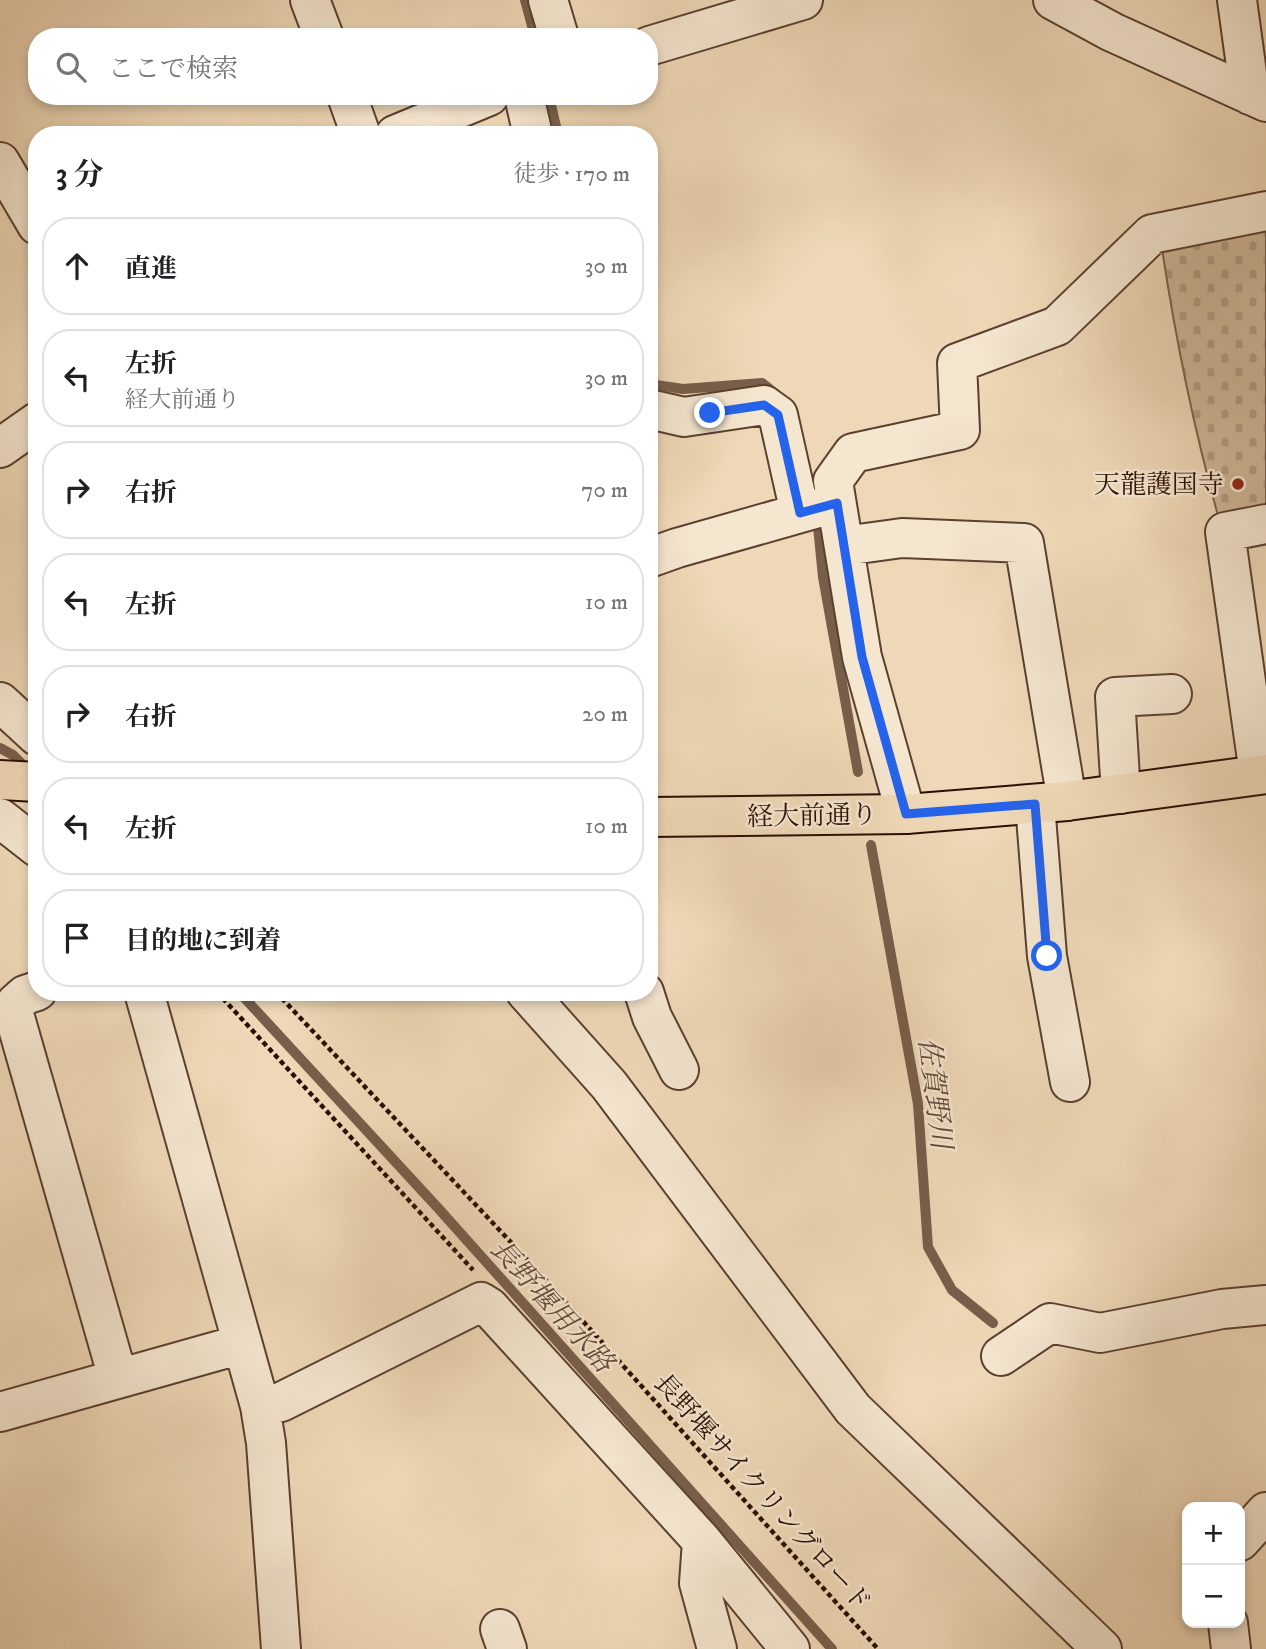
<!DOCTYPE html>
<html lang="ja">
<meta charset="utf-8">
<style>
:root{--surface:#fff;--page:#f2f2f2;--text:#202124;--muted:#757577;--line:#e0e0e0}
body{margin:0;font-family:"IM FELL DW Pica","Noto Serif JP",serif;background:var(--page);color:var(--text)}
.controls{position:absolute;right:21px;bottom:21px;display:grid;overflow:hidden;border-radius:14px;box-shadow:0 4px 10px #0003}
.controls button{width:63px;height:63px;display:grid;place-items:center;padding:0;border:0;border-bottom:2px solid var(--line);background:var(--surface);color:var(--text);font:35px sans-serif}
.stop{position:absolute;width:21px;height:21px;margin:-16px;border:5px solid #2563eb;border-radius:50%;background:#fff}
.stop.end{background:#2563eb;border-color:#fff;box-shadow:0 2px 7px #0008}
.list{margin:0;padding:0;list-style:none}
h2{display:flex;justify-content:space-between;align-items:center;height:91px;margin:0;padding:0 28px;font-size:30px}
h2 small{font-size:23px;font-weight:400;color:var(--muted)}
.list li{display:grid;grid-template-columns:46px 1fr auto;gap:21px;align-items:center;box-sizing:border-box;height:98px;margin:0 14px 14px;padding:0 14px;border:2px solid var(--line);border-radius:28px}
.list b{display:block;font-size:26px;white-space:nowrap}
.list p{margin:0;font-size:23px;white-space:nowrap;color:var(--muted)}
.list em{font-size:23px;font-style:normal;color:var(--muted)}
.icon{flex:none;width:38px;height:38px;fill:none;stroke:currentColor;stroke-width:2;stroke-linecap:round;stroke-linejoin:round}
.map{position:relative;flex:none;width:1266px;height:1649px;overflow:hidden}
.search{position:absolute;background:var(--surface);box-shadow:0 4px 10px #0003;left:28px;top:28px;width:630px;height:77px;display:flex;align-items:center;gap:18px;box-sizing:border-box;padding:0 24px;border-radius:28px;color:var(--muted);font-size:26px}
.panel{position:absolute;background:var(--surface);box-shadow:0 4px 10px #0003;left:28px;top:126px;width:630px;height:875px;border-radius:28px}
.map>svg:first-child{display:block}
.cemetery{fill:url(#cemetery-stones);stroke:#7c624e;stroke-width:2}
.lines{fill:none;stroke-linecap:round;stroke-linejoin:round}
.stream{stroke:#785e4a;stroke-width:10}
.minor-casing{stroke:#5b4030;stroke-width:42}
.major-casing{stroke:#2a0e03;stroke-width:42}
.path{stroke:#2a0e03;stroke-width:4.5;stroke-dasharray:5 3.5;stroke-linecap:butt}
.minor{stroke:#f5e6d0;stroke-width:38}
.major{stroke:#efd8b7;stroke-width:38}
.route{stroke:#2563eb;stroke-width:9}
.poi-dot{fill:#8f2418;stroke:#f5e6d0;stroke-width:2.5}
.labels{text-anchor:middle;stroke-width:5;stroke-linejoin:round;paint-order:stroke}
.poi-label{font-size:26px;fill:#2a0e03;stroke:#f5e6d0;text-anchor:end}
.street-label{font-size:26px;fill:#2a0e03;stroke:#f5e6d0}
.water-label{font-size:28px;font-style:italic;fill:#644a39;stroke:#f5e6d0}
</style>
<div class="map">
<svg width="1266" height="1649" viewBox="0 0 1266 1649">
<defs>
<pattern id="cemetery-stones" width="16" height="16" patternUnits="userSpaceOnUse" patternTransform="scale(1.75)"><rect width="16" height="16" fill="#ceb698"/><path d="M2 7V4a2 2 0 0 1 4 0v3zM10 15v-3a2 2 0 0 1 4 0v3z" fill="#b19b81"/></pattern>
</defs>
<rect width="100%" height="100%" fill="#efd8b7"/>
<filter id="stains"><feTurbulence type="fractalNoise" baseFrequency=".00286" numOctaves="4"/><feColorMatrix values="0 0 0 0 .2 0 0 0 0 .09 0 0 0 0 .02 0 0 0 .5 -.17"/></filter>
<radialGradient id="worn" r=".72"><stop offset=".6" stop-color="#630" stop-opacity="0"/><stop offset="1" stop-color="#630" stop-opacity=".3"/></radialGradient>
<!-- cemetery -->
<path class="cemetery" d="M 1266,223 L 1266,513 L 1220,523 C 1194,430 1175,337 1161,242 Z"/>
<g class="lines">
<!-- stream -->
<path class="stream" d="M 525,0 L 535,37
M 549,96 L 558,135
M 649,384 L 683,389 L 762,383 L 777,395
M 817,517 L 823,577 L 858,772
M 0,748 L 13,755 L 29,771
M 871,845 L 918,1104 L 928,1247 L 952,1290 L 993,1323
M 239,992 L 438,1208 L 832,1649"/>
<!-- minor casing -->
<g class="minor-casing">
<path id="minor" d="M 310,0 L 324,37
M 548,0 L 559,37
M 1053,0 L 1112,32 L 1266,102
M 1237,0 L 1250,95
M 649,46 L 803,0
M 347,96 L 361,135
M 524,96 L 533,135
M 395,135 L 489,96
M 0,162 L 37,225
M 649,409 L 684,417 L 764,405 L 778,415 L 800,513
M 0,448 L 37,422
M 844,546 L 902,538 L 1024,543 L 1067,801
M 649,558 L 677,548 L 825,506
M 0,702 L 37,736
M 1259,774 L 1225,532 L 1266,524
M 1121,794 L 1115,697 L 1172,694
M 1035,804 L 1047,956 L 1070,1082
M 906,814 L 862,657 L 833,481 L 853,453 L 960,430 L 957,363 L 1057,326 L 1152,234 L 1266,211
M 0,818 L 37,847
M 37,991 L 25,995 L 16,1003 L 14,1014 L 118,1378
M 144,992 L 260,1406 L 266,1443 L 281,1649
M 526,992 L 609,1085 L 853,1409 L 1102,1649
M 644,992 L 652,1017 L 679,1070
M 1001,1356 L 1050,1323 L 1100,1333 L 1222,1309 L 1266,1305
M 260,1406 L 281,1402 L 481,1302 L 489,1307 L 702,1541 L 790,1649
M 0,1412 L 242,1344
M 702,1541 L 699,1583 L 717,1649
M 1240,1541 L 1266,1512
M 1228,1623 L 1231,1649
M 500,1629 L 507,1649"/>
</g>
<!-- major casing -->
<g class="major-casing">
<path id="major" d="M 0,780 L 37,782
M 649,817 L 906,814 L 1067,801 L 1266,774"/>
</g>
<!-- path -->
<path class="path" d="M 217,992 L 473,1270
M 276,992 L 537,1270 L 878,1649"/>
<!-- minor -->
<use href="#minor" class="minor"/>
<!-- major -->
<use href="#major" class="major"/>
</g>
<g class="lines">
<!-- route -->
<path class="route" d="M 710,413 L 764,405 L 778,415 L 800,513 L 837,503 L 862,657 L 906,814 L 1035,804 L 1047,956"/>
</g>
<!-- markers -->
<circle class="poi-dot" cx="1238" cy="484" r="7"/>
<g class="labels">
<!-- poi labels -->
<g class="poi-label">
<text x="1224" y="493">天龍護国寺</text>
</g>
<!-- street labels -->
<g class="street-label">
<text transform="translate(812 815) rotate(-1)" y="9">経大前通り</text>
<text transform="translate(763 1492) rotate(48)" y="9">長野堰サイクリングロード</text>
</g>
<!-- water labels -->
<g class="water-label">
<text transform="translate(936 1093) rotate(83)" y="10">佐賀野川</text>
<text transform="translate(553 1305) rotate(48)" y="10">長野堰用水路</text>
</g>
</g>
<rect width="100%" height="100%" filter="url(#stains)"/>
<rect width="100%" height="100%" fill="url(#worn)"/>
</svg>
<div class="controls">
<button>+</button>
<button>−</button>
</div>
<div class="stop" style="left:1047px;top:956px"></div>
<div class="stop end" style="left:710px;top:413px"></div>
<div class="search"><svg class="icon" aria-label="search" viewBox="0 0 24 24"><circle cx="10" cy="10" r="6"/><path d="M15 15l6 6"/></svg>ここで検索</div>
<section class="panel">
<h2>3 分<small>徒歩 · 170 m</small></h2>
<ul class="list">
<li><svg class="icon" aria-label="ahead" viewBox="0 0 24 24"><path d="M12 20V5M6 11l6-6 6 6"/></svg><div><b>直進</b></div><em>30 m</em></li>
<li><svg class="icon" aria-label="left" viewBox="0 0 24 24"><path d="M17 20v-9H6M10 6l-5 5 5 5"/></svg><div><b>左折</b><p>経大前通り</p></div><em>30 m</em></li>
<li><svg class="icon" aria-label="right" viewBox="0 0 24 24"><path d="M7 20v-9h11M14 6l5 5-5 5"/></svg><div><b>右折</b></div><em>70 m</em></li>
<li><svg class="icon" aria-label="left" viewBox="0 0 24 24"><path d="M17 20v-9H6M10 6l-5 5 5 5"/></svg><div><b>左折</b></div><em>10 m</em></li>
<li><svg class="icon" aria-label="right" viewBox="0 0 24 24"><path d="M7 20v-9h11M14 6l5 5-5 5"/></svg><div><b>右折</b></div><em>20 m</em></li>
<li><svg class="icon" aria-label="left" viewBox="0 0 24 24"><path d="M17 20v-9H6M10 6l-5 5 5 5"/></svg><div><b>左折</b></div><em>10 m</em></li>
<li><svg class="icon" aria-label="arrive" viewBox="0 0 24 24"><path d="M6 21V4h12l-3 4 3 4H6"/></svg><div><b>目的地に到着</b></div></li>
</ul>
</section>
</div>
